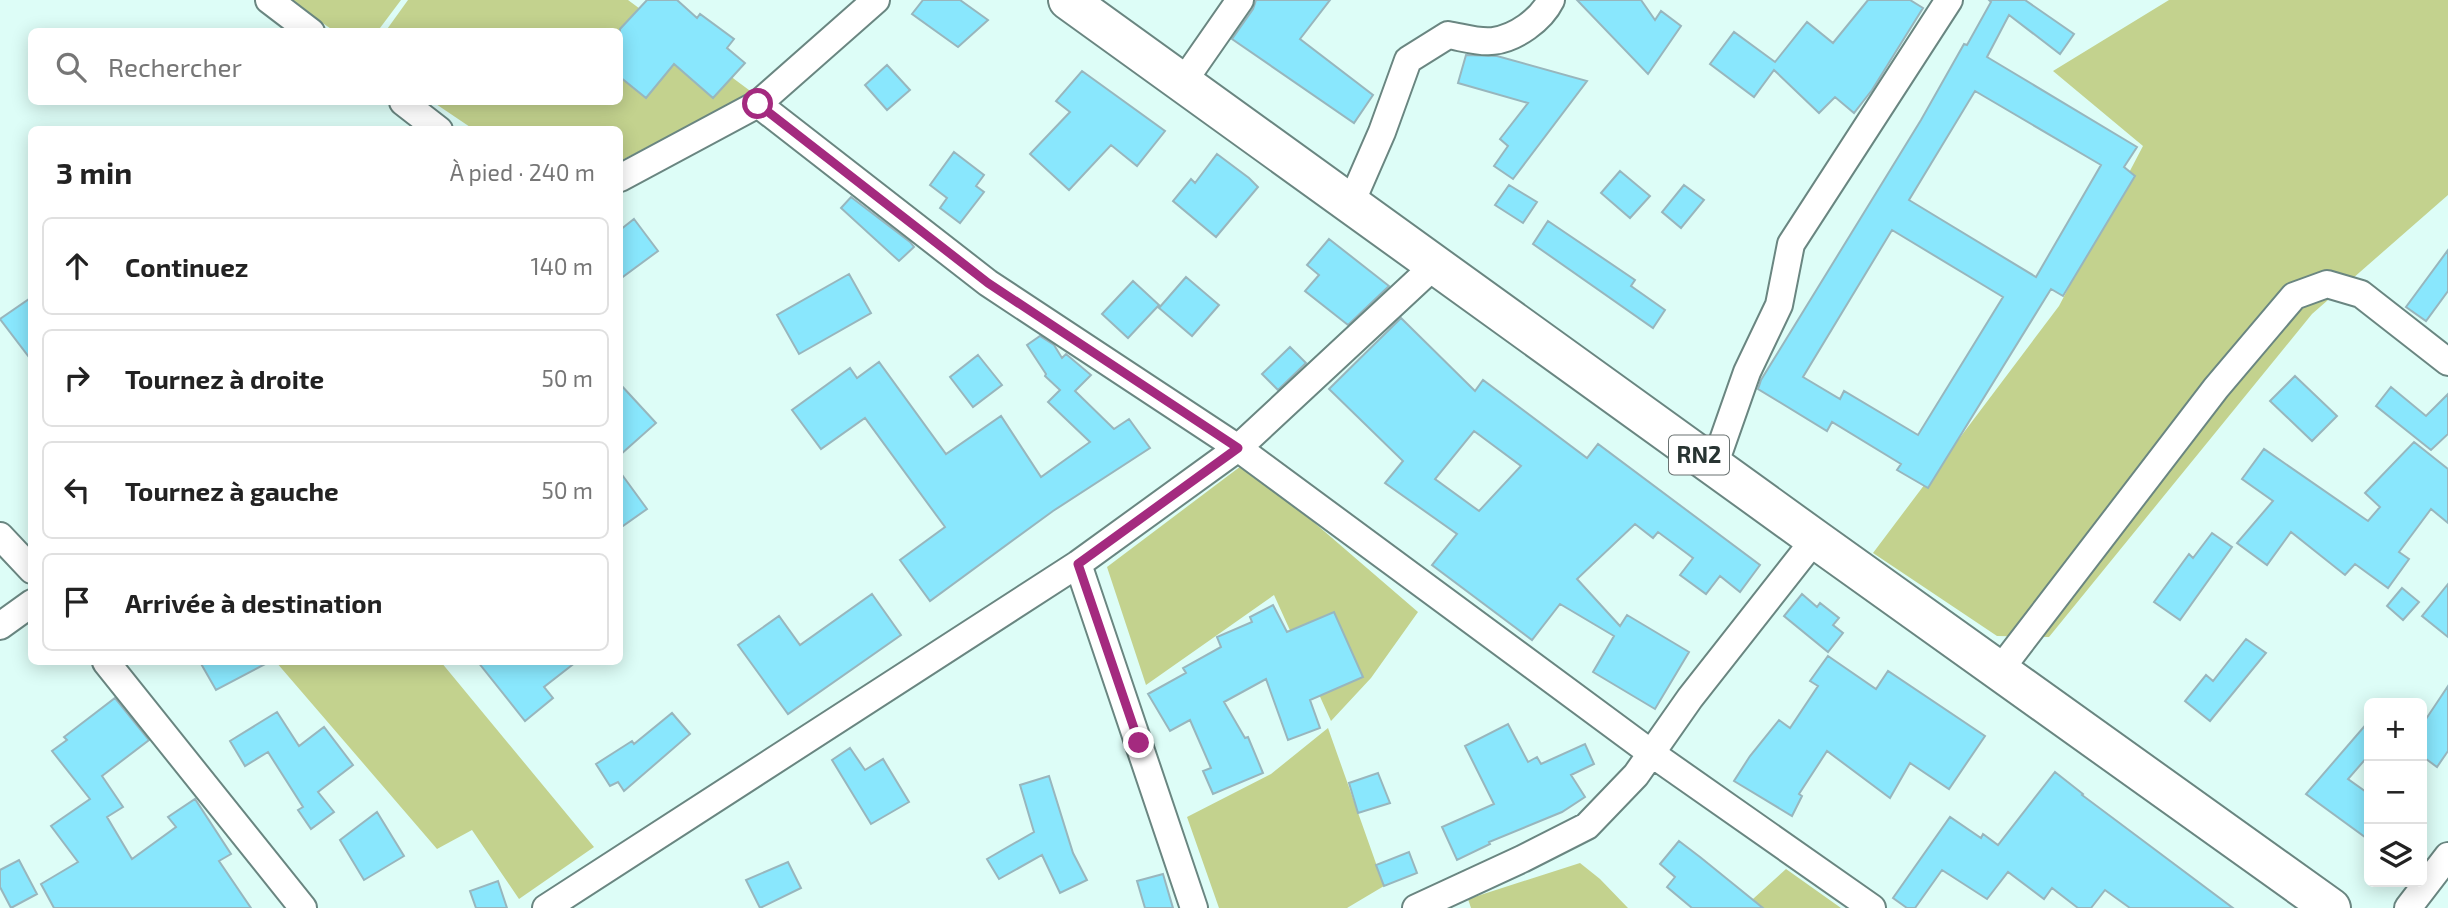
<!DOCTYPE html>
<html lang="fr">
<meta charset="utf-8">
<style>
:root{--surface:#fff;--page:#f2f2f2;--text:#222;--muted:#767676;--line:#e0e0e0}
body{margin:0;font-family:"Exo 2",sans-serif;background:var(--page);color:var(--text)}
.controls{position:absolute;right:21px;bottom:21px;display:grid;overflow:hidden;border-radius:10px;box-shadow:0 4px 18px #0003}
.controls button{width:63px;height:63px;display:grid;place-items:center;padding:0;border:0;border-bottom:2px solid var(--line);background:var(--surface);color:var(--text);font:35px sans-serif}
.stop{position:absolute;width:21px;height:21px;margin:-16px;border:5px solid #a42a7f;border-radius:50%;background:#fff}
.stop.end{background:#a42a7f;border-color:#fff;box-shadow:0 2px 7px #0008}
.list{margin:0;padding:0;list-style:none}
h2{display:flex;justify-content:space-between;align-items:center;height:91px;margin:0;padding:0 28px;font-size:30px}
h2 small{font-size:23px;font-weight:400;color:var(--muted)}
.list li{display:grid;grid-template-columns:46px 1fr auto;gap:21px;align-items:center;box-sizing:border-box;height:98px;margin:0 14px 14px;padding:0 14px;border:2px solid var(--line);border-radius:10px}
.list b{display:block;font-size:26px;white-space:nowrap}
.list em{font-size:23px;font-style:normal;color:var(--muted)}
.icon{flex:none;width:38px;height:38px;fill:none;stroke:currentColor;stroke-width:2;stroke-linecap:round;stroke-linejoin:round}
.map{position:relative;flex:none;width:2448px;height:908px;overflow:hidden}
.search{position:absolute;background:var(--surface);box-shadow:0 4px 18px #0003;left:28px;top:28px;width:595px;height:77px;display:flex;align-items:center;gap:18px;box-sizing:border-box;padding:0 24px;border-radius:10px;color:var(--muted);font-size:26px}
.panel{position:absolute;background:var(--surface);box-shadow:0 4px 18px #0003;left:28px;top:126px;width:595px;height:539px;border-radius:10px}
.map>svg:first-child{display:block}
.green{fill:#c3d28e}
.building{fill:#89e7fd;stroke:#98b6bd;stroke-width:2;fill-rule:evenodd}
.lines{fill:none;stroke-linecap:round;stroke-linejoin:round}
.street-casing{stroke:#6a8681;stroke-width:30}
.highway-casing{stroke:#6a8681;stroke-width:42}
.street{stroke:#fff;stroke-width:26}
.highway{stroke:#fff;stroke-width:38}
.route{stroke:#a42a7f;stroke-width:9}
.labels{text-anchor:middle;stroke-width:6;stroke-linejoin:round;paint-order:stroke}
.shield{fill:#fff;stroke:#687170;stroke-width:2}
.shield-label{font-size:23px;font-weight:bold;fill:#283432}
</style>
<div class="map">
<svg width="2448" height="908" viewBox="0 0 2448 908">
<rect width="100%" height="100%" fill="#ddfdf7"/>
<!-- green -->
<path class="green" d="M 290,0 L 401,0 L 377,32 L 334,31 Z
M 408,0 L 628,0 L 753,93 L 620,161 L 620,130 L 473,129 L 433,102 L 620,102 L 620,32 L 385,32 Z
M 2169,0 L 2448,0 L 2448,195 L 2312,314 L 2049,637 L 1997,636 L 1873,553 L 2059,306 L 2143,146 L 2053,71 Z
M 1245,463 L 1418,612 L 1371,678 L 1331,721 L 1274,595 L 1146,685 L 1107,567 Z
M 276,662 L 441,662 L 594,847 L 519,899 L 472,830 L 437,849 Z
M 1328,728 L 1384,886 L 1347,908 L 1219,908 L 1187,817 L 1271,774 Z
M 1580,863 L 1600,879 L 1628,908 L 1471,908 L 1468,899 Z
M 1786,869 L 1841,908 L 1743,908 Z"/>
<!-- building -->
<path class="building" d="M 647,0 L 677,0 L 697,18 L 700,14 L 734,39 L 727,48 L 745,63 L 713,98 L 674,64 L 646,98 L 620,77 L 620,29 Z
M 923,0 L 960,0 L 988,20 L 958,47 L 912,14 Z
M 1256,0 L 1330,0 L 1300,39 L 1373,95 L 1354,123 L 1232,39 L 1253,9 Z
M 1577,0 L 1641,0 L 1655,20 L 1661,11 L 1681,26 L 1648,74 Z
M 1868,0 L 1910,0 L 1923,8 L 1872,90 L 1854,113 L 1835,97 L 1819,113 L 1774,70 L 1754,97 L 1710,64 L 1734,32 L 1775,62 L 1807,22 L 1833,43 Z
M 1989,0 L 2025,0 L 2074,34 L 2060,54 L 2009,15 L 1987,57 L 2137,147 L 2124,167 L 2135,176 L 2063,296 L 2051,289 L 1928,488 L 1897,470 L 1901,464 L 1832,422 L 1827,431 L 1758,389 L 1761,380 L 1921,120 L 1964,44 L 1967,45 L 1991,2 ZM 1975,91 L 2101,165 L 2036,277 L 1909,200 ZM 1892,230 L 2003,297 L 1918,435 L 1844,391 L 1840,399 L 1803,377 Z
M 1466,55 L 1497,56 L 1587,81 L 1513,179 L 1494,166 L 1508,146 L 1500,139 L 1528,103 L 1458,83 Z
M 887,65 L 910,90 L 887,110 L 865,85 Z
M 1082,71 L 1165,131 L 1137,166 L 1111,145 L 1069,190 L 1030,154 L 1070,112 L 1056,101 Z
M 954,152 L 984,175 L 976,186 L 984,192 L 960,223 L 940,208 L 947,198 L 930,185 Z
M 1217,154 L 1249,178 L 1258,187 L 1216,237 L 1173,201 L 1191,179 L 1195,183 Z
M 1620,171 L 1650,196 L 1630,218 L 1601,193 Z
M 1509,185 L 1537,202 L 1523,223 L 1495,205 Z
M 1684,185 L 1704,200 L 1681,228 L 1662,212 Z
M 851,197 L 910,242 L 914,247 L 899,261 L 841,208 Z
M 634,219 L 658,251 L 620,279 L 620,230 Z
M 1548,221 L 1635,280 L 1631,286 L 1665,310 L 1653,328 L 1533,244 Z
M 1329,239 L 1389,286 L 1348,325 L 1305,291 L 1319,275 L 1307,265 Z
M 2448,250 L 2448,291 L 2426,321 L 2406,307 Z
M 849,274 L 871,313 L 799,354 L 777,315 Z
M 1186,277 L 1219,305 L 1192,336 L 1159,308 Z
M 1133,281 L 1159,305 L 1128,338 L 1102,314 Z
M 32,297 L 32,361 L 0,319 Z
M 1401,318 L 1475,391 L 1483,380 L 1587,458 L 1598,444 L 1760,565 L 1740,592 L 1720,576 L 1706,594 L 1680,575 L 1693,558 L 1658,532 L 1653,538 L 1635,524 L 1577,579 L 1620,626 L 1627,615 L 1689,652 L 1655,709 L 1593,672 L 1614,636 L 1560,604 L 1532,640 L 1432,565 L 1457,534 L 1385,483 L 1403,461 L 1329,389 ZM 1474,431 L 1521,466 L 1479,511 L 1435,479 Z
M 1040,336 L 1054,345 L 1062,358 L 1066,354 L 1091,375 L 1075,391 L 1114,429 L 1129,419 L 1150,448 L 1053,511 L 930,601 L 900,560 L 945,527 L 865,418 L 821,449 L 792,410 L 850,368 L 857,378 L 879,362 L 946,454 L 1001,416 L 1041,477 L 1090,442 L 1048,402 L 1060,390 L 1045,376 L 1046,374 L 1027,345 Z
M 1290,347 L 1306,363 L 1278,390 L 1262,374 Z
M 978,355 L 1002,385 L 973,407 L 950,377 Z
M 2295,376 L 2337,416 L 2312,441 L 2270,401 Z
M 620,384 L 656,423 L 620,455 Z
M 2391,387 L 2426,416 L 2448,394 L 2448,434 L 2431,450 L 2376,406 Z
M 2414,442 L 2448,469 L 2448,523 L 2431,509 L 2399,552 L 2409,559 L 2388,588 L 2355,564 L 2345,575 L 2291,532 L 2267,565 L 2237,543 L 2273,501 L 2242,479 L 2264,449 L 2368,521 L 2380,507 L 2365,493 Z
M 620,472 L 647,509 L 620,528 Z
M 2212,533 L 2232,547 L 2180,620 L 2154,602 L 2189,554 L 2193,558 Z
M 2448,584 L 2448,637 L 2422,616 Z
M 2402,588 L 2419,602 L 2403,620 L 2387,606 Z
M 872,594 L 901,635 L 788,714 L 738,645 L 779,616 L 800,645 Z
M 1802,594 L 1817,607 L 1820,603 L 1839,618 L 1833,625 L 1843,633 L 1828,652 L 1784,616 Z
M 1273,605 L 1287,632 L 1334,612 L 1363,677 L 1310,700 L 1320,728 L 1288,740 L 1266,679 L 1224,702 L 1245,738 L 1248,737 L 1263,773 L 1213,794 L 1203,771 L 1211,768 L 1190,720 L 1170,731 L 1148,694 L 1186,673 L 1183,668 L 1221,647 L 1217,637 L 1252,622 L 1250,617 Z
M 2246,639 L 2266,653 L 2210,721 L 2185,701 L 2206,675 L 2213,681 Z
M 1828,656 L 1876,689 L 1888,671 L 1985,736 L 1949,789 L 1910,763 L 1890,798 L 1827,751 L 1799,794 L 1802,796 L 1792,816 L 1734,781 L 1750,756 L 1779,720 L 1790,728 L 1818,686 L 1810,681 Z
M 200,662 L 269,662 L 216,690 Z
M 478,662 L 576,662 L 544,687 L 553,698 L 525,721 Z
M 2448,686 L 2448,751 L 2437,767 L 2422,756 L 2422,725 Z
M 115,698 L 149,740 L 102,776 L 123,807 L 107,817 L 132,859 L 176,827 L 168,817 L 195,799 L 231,854 L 219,861 L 251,908 L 54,908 L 41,884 L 78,862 L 51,826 L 90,799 L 52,751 L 67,740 L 64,737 Z
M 277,712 L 299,746 L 324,727 L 353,765 L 318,792 L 334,812 L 311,829 L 298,810 L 303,807 L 268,752 L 245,766 L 230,741 Z
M 672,713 L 690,734 L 624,791 L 618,782 L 610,786 L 596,764 L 632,741 L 634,744 Z
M 2369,721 L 2369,755 L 2348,779 L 2369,794 L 2369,840 L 2306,794 Z
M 1508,724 L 1528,762 L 1537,757 L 1541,764 L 1585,744 L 1594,764 L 1571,775 L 1585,797 L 1562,812 L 1489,842 L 1490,844 L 1457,860 L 1442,827 L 1494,804 L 1465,746 Z
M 850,748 L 865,770 L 883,759 L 909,802 L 871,824 L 832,760 Z
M 2055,772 L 2083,794 L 2082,795 L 2233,908 L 2130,908 L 2105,890 L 2091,908 L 2078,908 L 2052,888 L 2044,899 L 2008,872 L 1987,899 L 1942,870 L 1915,908 L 1907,908 L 1893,898 L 1950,817 L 1981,838 L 1983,834 L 1998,845 Z
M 1378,773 L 1390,803 L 1358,813 L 1349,783 Z
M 1049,776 L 1073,853 L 1087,880 L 1060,893 L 1042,855 L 999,879 L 987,859 L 1034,832 L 1020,785 Z
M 377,812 L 404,856 L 364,880 L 340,840 Z
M 1679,841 L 1700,857 L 1763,908 L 1692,908 L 1667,887 L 1675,877 L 1660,864 Z
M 1409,852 L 1417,873 L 1384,886 L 1376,865 Z
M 19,860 L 37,894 L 11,908 L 0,887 L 0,870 Z
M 788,862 L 801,888 L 760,908 L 746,880 Z
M 1163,874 L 1173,908 L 1145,908 L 1137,881 Z
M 498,881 L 507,908 L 476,908 L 470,891 Z"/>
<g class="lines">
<!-- street casing -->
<g class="street-casing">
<path id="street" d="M 269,0 L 311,32
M 1183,82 L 1240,0
M 403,102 L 439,130
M 758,104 L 988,283 L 1238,448 L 1651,753 L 1872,908
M 620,178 L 758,104 L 876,0
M 1351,203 L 1382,132 L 1408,60 L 1448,35 C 1461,37 1479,43 1493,41 C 1516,38 1541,20 1551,0
M 1714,466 L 1747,372 L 1779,305 L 1791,244 L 1949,0
M 0,536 L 32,570
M 1078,564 L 1194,908
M 0,626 L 32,603
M 106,662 L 303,908
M 1999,671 L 2216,388 L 2294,296 L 2327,284 L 2361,294 L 2448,362
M 546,908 L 1078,564 L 1238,448 L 1436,264
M 1416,908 L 1522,859 L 1587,826 L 1636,775 L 1690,698 L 1815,539
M 2408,908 L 2448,856"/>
</g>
<!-- highway casing -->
<g class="highway-casing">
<path id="highway" d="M 1068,0 L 1815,539 L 2331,908"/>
</g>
<!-- street -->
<use href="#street" class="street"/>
<!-- highway -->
<use href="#highway" class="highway"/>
</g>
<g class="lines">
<!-- route -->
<path class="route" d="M 758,104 L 988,283 L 1238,448 L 1078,564 L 1139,743"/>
</g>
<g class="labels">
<!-- shield labels -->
<rect class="shield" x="1669" y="435.5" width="60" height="39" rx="5"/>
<g class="shield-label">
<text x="1699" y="463">RN2</text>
</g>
</g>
</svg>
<div class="controls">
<button>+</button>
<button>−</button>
<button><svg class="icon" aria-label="layers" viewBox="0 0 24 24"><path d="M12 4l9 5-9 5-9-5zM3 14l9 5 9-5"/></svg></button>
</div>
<div class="stop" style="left:758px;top:104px"></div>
<div class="stop end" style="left:1139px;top:743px"></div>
<div class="search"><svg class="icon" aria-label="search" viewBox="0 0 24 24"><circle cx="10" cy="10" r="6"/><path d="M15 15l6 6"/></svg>Rechercher</div>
<section class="panel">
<h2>3 min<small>À pied · 240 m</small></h2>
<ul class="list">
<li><svg class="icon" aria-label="ahead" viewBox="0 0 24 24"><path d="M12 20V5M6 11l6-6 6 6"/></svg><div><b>Continuez</b></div><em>140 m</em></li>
<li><svg class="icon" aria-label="right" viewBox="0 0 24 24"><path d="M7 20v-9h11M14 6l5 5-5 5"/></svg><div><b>Tournez à droite</b></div><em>50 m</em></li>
<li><svg class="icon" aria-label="left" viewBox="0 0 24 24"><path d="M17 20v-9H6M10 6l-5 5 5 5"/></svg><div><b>Tournez à gauche</b></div><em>50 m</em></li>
<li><svg class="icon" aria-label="arrive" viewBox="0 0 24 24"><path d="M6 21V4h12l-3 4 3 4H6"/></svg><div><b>Arrivée à destination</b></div></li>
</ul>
</section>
</div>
